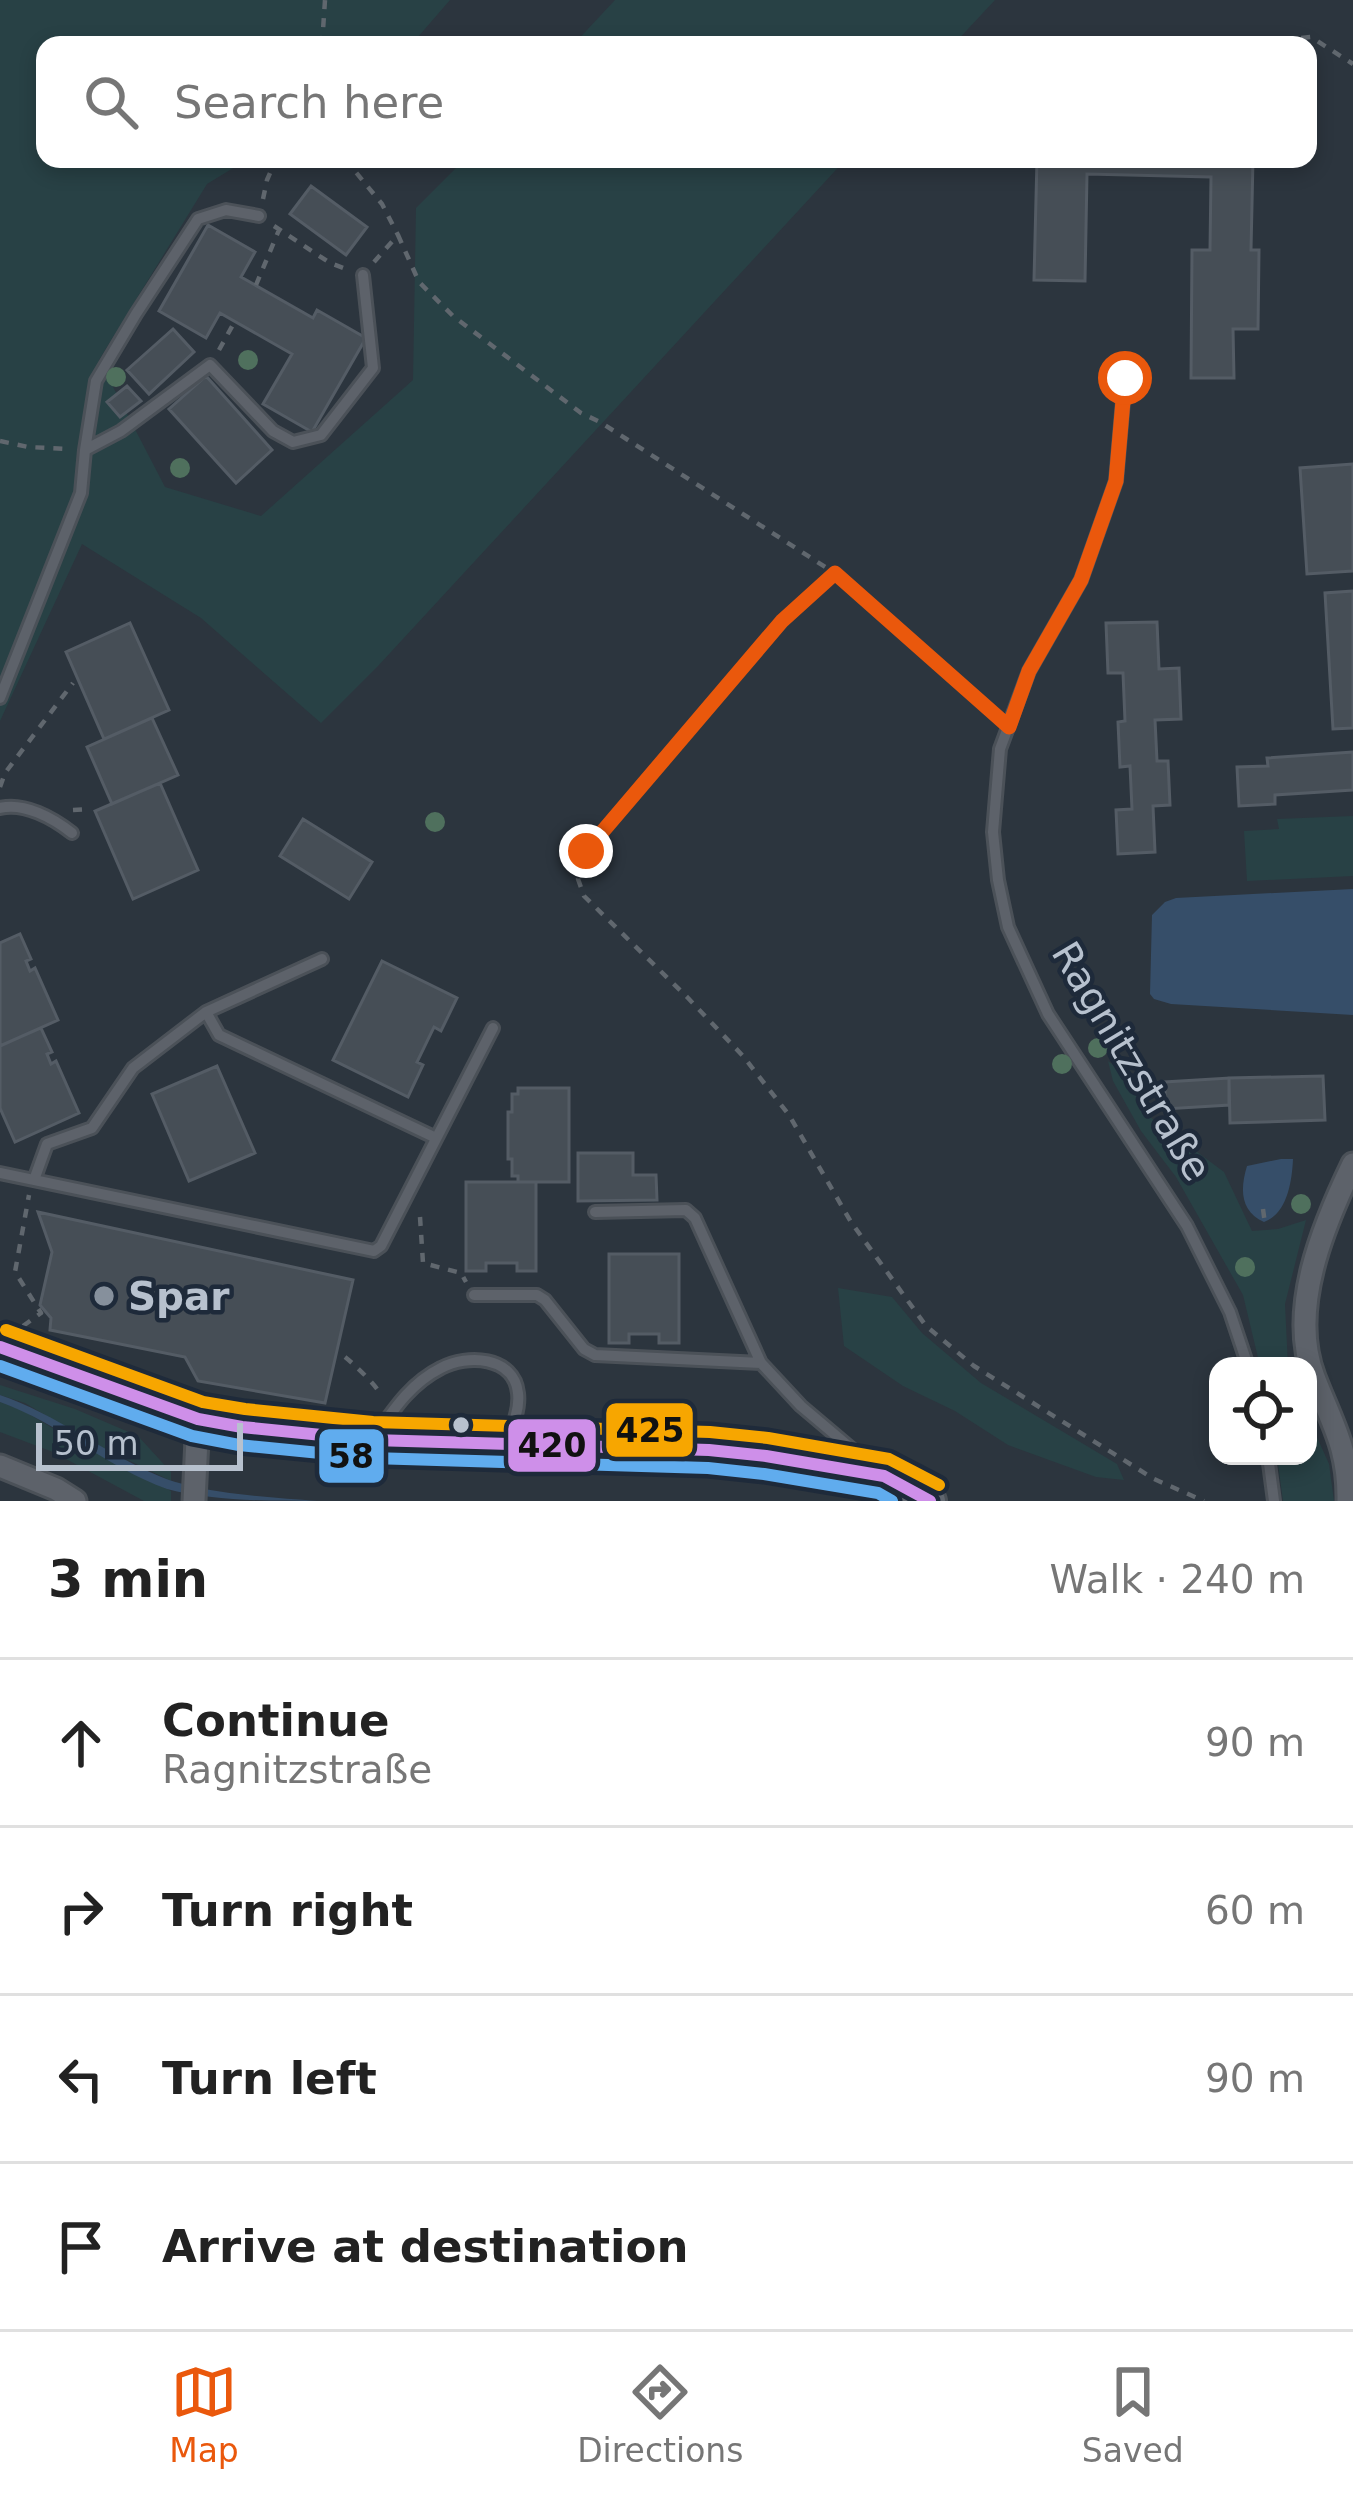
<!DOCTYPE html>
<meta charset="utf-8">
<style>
:root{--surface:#fff;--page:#f6f6f6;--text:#222;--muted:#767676;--line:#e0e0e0;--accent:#ea580c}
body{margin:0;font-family:"DejaVu Sans",sans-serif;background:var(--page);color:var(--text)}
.controls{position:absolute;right:36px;bottom:36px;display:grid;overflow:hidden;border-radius:24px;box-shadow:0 6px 18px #0003}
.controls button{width:108px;height:108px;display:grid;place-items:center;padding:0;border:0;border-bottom:3px solid var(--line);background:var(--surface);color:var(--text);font:60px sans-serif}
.scale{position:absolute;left:36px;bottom:30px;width:207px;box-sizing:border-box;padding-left:12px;border:6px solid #b7c1ce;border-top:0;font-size:33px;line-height:42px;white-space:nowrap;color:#b7c1ce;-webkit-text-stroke:9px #1e2a3a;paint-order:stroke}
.stop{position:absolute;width:36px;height:36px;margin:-27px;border:9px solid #ea580c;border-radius:50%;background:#fff}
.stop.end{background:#ea580c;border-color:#fff;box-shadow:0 3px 12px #0008}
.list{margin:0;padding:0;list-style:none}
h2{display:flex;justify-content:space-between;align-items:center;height:156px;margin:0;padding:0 48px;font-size:51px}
h2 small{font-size:39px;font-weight:400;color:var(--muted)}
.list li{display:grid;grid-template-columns:78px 1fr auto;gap:36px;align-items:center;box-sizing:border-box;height:168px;padding:0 48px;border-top:3px solid var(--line)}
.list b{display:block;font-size:45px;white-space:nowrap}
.list p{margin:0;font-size:39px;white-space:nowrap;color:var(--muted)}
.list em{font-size:39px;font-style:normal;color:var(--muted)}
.icon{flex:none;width:66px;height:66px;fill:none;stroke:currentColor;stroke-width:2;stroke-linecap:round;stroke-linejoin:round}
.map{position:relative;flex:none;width:1353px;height:1501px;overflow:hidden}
.search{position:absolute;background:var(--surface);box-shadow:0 6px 18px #0003;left:36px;right:36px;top:36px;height:132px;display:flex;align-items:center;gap:30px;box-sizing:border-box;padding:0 42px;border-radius:24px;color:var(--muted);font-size:45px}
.sheet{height:828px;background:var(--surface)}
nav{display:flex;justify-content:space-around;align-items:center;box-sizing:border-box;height:168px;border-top:3px solid var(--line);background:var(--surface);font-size:33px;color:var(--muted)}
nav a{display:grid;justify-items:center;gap:6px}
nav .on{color:var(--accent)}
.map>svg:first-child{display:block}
.green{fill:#284145}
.water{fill:#364e69}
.building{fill:#464e56;stroke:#545c65;stroke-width:3}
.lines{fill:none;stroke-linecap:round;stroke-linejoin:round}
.lane-casing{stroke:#4b5158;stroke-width:16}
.street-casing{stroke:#4b5158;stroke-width:27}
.secondary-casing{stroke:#4b5158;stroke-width:36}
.path{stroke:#60676e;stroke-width:4.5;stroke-dasharray:9 9;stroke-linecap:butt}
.lane{stroke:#5d626a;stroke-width:10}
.street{stroke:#5d626a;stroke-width:21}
.secondary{stroke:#616770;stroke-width:30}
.bus-1-casing{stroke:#1e2a3a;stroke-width:21}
.bus-2-casing{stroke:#1e2a3a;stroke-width:21}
.bus-3-casing{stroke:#1e2a3a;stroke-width:21}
.bus-1{stroke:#ce8fe9;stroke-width:12}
.bus-2{stroke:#60acee;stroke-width:12}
.bus-3{stroke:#f7a600;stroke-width:12}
.tree{fill:#4f705d}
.route{stroke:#ea580c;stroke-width:15}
.poi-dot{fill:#86909c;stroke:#1e2a3a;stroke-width:4.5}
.bus-dot{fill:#b7c1ce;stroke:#1e2a3a;stroke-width:4.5}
.labels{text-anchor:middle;stroke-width:9;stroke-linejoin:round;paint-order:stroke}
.street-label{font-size:39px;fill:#b7c1ce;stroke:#1e2a3a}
.poi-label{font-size:39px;font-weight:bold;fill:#b7c1ce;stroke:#1e2a3a;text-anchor:start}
.line-badge{stroke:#1e2a3a;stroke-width:4.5}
.pale-badge-label{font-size:33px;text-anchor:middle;font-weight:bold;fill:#111}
</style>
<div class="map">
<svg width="1353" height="1501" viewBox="0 0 1353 1501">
<rect width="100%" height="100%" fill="#2c353e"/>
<!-- green -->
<path class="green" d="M 0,0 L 450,0 L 411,45 L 45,45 L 45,159 L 248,159 L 207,184 L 99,360 L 165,487 L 261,516 L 413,380 L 416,208 L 465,159 L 846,159 L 378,666 L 321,723 L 201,618 L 82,544 L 0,721 Z
M 615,0 L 995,0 L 953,45 L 573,45 Z
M 1353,816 L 1353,876 L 1247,881 L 1244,831 L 1279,829 L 1277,819 Z
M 1108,1061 L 1136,1083 L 1142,1111 L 1224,1172 L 1252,1231 L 1278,1229 L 1306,1220 L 1285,1304 L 1288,1366 L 1260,1366 L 1243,1295 L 1176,1177 L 1141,1131 L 1113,1081 Z
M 838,1288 L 892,1297 L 922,1333 L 981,1383 L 1117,1464 L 1124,1480 L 1096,1477 L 1008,1445 L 955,1411 L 903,1386 L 844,1346 Z
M 0,1385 L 75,1409 L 138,1436 L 171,1472 L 171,1481 L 85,1439 L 25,1403 L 0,1395 Z
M 0,1402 L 22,1410 L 81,1445 L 171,1491 L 171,1501 L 144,1501 L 53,1452 L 0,1432 Z
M 1308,1417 L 1329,1464 L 1334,1501 L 1283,1501 L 1277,1456 L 1308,1456 Z"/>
<!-- water -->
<path class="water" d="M 1353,889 L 1353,1015 L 1171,1004 L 1154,999 L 1150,994 L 1152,915 L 1165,902 L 1176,898 Z
M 1281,1159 L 1293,1159 C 1292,1182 1287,1214 1264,1222 C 1240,1211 1240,1189 1247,1166 Z
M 0,1395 C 56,1414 104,1453 159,1476 C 201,1494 271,1497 317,1501 C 271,1501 211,1501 167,1489 C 108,1468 59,1423 0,1402 Z"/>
<!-- building -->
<path class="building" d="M 1037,159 L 1253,159 L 1251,250 L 1259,250 L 1258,329 L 1233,329 L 1234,378 L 1191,378 L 1192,250 L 1210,250 L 1211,177 L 1087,174 L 1085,281 L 1034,280 Z
M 311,186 L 367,227 L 346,255 L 290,214 Z
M 208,225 L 255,252 L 241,277 L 313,318 L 317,310 L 366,338 L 312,432 L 263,404 L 292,354 L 220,313 L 206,338 L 159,311 Z
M 173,329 L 194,352 L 149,394 L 127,370 Z
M 206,376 L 272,450 L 236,483 L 169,409 Z
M 127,386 L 141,401 L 120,417 L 107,402 Z
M 1353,464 L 1353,571 L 1307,574 L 1300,468 Z
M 1353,591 L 1353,728 L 1333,729 L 1325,593 Z
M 1157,622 L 1159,669 L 1179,668 L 1181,719 L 1155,720 L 1157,761 L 1168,761 L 1170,805 L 1153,806 L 1155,852 L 1118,854 L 1116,810 L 1132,809 L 1130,766 L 1120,767 L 1118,722 L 1125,721 L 1123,673 L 1108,673 L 1106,623 Z
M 130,623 L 169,710 L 104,739 L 66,652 Z
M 152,718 L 178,775 L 112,804 L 87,747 Z
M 1353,752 L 1353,790 L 1275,795 L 1275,804 L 1239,806 L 1237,767 L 1268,766 L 1267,758 Z
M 160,783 L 198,870 L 133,899 L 95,811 Z
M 303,819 L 372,862 L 349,899 L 280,856 Z
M 20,934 L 31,959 L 26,961 L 30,971 L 35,968 L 58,1020 L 0,1046 L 0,943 Z
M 382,961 L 457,998 L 441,1031 L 434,1027 L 417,1062 L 423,1065 L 408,1097 L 333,1060 Z
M 41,1028 L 52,1052 L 47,1054 L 51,1064 L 56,1061 L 79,1113 L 15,1142 L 0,1108 L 0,1046 Z
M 217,1066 L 255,1153 L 189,1181 L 152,1094 Z
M 1323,1076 L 1325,1120 L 1230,1123 L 1229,1078 Z
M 1229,1078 L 1229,1105 L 1165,1109 L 1165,1082 Z
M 518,1088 L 569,1088 L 569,1182 L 518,1182 L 518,1176 L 512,1176 L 512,1159 L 508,1159 L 508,1112 L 512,1112 L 512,1094 L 518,1094 Z
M 578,1153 L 633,1153 L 633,1175 L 656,1175 L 657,1200 L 578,1201 Z
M 466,1182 L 536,1182 L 536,1271 L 517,1271 L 517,1263 L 486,1263 L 486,1271 L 466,1271 Z
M 38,1212 L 353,1280 L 325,1403 L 198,1381 L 185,1357 L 50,1330 L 51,1318 L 40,1305 L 52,1252 Z
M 609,1254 L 679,1254 L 679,1343 L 659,1343 L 659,1334 L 629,1334 L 629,1343 L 609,1343 Z"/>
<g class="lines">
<!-- lane casing -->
<g class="lane-casing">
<path id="lane" d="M 1125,378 L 1116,481 L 1081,580 L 1029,671 L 1000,749 L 993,832 L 998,880 L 1008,927 L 1048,1014 L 1187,1226 L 1230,1312 L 1248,1366
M 85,450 L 96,381 L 136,314 L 198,219 L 226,210 L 259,216
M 0,698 L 81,493 L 85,450 L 121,431 L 210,365 L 273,431 L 293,442 L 321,435 L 373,368 L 363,275
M 0,808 C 24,802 53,818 72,833
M 206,1012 L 219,1035 L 436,1138
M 0,1173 L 374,1251 L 381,1246 L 493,1028
M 34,1180 L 47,1144 L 92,1128 L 133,1068 L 206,1012 L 322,959
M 595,1212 L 686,1210 L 695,1218 L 761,1363 L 801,1406 L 872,1466
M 474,1295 L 537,1295 L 545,1300 L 584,1349 L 595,1355 L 761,1363
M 375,1436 C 394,1409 411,1383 441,1368 C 467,1354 514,1356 518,1393 C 520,1409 513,1425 507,1439
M 1268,1456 L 1274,1501"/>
</g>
<!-- street casing -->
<g class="street-casing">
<path id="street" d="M 0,1466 L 56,1489 L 75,1501
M 194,1501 L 198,1419
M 1348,1501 C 1349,1448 1332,1424 1314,1377 C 1288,1310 1323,1226 1353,1164"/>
</g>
<!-- secondary casing -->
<g class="secondary-casing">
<path id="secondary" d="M 0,1347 L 198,1419 L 242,1427 L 372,1440 L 709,1450 L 766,1456 L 884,1476 L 930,1501"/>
</g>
<!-- path -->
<path class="path" d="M 322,45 L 325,0
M 1287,45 L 1290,39 L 1311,37 L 1353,64
M 345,159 L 382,204 L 398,235
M 263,199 L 267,180 L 276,159
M 274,226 L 330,263 L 346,269
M 374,262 L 398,235 L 419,282 L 453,316 L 581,413 L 600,422 L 833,572
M 256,285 L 279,230
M 219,350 L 235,321
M 0,441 L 28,447 L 67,449
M 992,712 L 835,573 L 782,621 L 586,851 L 578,879 L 584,896 L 688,998 L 743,1056 L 789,1115 L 851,1222 L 926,1326 L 974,1366 L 1154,1479 L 1204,1501
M 0,787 L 5,773 L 73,683
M 73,810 L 91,809
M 1263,1209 L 1265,1224
M 420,1217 L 423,1263 L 461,1273 L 466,1282
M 23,1326 L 41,1313 L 15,1272 L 29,1195
M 345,1357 C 354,1364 377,1386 381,1395"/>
<!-- lane -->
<use href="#lane" class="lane"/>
<!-- street -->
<use href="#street" class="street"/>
<!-- secondary -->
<use href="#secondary" class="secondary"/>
<!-- bus-1 casing -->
<g class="bus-1-casing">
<path id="bus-1" d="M 0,1347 L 198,1419 L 242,1427 L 372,1440 L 709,1450 L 766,1456 L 884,1476 L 930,1501"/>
</g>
<!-- bus-2 casing -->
<g class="bus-2-casing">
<path id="bus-2" d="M 0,1366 L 192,1436 L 239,1445 L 371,1458 L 708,1468 L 764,1474 L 878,1493 L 892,1501"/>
</g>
<!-- bus-3 casing -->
<g class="bus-3-casing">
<path id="bus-3" d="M 6,1330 L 203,1402 L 245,1409 L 373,1422 L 710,1432 L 768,1438 L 889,1459 L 939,1485"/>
</g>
<!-- bus-1 -->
<use href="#bus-1" class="bus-1"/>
<!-- bus-2 -->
<use href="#bus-2" class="bus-2"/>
<!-- bus-3 -->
<use href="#bus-3" class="bus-3"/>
</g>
<!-- trees -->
<g class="tree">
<circle cx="248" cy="360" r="10"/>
<circle cx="116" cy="377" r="10"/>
<circle cx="180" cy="468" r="10"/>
<circle cx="435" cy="822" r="10"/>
<circle cx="1098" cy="1048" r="10"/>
<circle cx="1062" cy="1064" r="10"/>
<circle cx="1301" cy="1204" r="10"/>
<circle cx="1245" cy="1267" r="10"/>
</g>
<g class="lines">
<!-- route -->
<path class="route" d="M 586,851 L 782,621 L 835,573 L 1009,727 L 1029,671 L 1081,580 L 1116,481 L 1125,378"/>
</g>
<!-- markers -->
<circle class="poi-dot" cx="104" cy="1296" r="12"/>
<circle class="bus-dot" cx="461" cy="1425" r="10"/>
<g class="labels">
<!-- street labels -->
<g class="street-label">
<text transform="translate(1132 1061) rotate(59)" y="14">Ragnitzstraße</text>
</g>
<!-- poi labels -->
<g class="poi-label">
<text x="128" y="1310">Spar</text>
</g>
</g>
<g class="line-badge">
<rect x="604" y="1401" width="91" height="58" rx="12" fill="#f7a600"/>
<rect x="506" y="1417" width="92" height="57" rx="12" fill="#ce8fe9"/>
<rect x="317" y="1427" width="69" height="58" rx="12" fill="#60acee"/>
</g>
<g class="pale-badge-label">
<text x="650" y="1442">425</text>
<text x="552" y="1457">420</text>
<text x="351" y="1468">58</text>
</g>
</svg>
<div class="controls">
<button><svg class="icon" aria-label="locate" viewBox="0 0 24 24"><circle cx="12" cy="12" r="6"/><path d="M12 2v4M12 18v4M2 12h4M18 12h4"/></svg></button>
</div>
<div class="scale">50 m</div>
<div class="stop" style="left:1125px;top:378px"></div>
<div class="stop end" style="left:586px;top:851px"></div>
<div class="search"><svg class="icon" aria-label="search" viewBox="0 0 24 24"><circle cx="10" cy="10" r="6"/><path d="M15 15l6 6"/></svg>Search here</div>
</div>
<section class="sheet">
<h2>3 min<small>Walk · 240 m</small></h2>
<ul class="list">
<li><svg class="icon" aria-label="ahead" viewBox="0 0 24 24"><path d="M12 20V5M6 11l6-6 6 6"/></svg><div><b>Continue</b><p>Ragnitzstraße</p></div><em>90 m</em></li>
<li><svg class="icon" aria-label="right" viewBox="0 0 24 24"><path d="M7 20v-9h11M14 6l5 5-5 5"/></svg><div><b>Turn right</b></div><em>60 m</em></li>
<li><svg class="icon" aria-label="left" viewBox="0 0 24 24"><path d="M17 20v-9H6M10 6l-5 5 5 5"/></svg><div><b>Turn left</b></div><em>90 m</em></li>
<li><svg class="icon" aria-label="arrive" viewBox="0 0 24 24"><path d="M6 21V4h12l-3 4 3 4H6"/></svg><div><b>Arrive at destination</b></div></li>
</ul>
</section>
<nav>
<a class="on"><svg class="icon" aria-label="map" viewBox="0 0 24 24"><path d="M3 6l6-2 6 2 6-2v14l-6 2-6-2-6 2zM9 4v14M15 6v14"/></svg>Map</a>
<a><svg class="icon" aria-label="directions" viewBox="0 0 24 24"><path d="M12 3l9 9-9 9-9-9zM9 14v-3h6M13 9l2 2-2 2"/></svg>Directions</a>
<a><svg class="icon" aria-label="saved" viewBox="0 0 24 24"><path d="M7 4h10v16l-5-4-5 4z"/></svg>Saved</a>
</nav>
